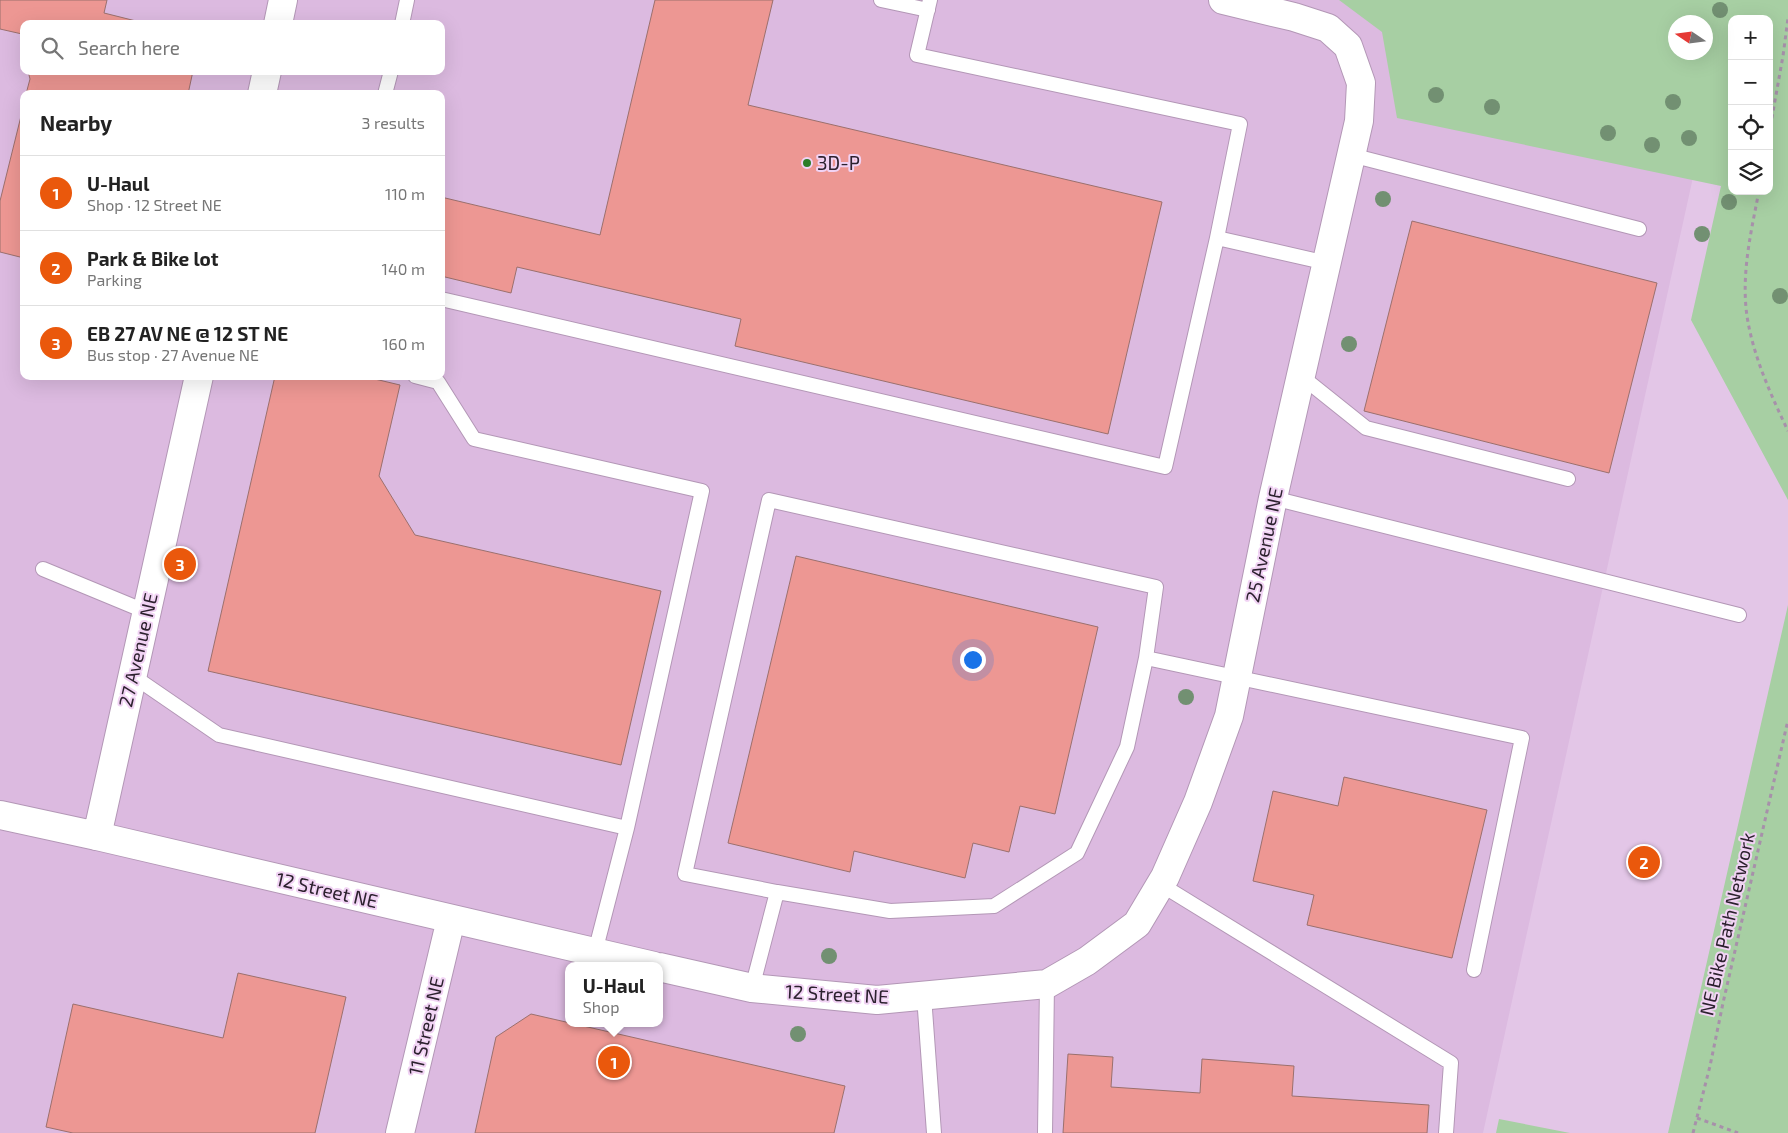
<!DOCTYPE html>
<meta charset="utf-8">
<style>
:root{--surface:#fff;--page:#f2f2f2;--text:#222;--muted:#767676;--line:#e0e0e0;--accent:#ea580c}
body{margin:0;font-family:"Exo 2",sans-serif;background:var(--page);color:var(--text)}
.controls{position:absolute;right:15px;top:15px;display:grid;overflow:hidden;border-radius:10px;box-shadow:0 5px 20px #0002}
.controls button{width:45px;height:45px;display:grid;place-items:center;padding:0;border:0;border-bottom:1px solid var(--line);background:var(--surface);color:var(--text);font:25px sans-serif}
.compass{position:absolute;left:1668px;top:15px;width:45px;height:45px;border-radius:50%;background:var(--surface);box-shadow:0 5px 20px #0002;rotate:283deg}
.you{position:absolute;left:972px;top:659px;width:18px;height:18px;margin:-12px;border:4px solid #fff;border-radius:50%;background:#1a73e8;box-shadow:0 0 0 8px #1a73e833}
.badge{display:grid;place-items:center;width:32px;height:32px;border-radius:50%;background:var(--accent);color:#fff;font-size:16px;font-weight:700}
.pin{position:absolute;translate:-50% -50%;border:2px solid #fff;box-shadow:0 1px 5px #0006}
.popup{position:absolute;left:565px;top:962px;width:98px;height:65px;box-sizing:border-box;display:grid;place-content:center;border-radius:10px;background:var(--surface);filter:drop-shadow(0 1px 4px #0005);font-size:16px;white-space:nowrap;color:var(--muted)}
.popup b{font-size:19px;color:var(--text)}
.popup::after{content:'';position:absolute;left:50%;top:100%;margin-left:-10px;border:10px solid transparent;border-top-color:var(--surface)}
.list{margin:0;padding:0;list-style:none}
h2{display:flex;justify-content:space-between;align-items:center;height:65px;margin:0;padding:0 20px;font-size:21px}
h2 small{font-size:16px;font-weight:400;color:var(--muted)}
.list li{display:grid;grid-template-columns:32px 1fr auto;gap:15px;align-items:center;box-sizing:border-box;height:75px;padding:0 20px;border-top:1px solid var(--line)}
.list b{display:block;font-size:19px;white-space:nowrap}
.list p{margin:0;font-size:16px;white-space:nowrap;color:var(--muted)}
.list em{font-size:16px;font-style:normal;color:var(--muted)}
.icon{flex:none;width:28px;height:28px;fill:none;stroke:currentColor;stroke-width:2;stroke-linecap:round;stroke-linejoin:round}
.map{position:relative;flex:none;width:1788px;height:1133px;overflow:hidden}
.search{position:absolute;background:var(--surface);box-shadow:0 5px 20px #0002;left:20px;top:20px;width:425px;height:55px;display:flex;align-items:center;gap:12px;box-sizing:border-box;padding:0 18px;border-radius:10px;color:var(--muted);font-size:19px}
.panel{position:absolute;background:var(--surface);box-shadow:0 5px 20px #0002;left:20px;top:90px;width:425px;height:290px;border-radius:10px}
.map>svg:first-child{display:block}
.built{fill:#dcbae0;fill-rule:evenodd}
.green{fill:#a7cfa3;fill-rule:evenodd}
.building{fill:#ed9793;stroke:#9b706d}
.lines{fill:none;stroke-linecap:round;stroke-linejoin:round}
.service-casing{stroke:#b397b6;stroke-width:16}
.minor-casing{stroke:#b397b6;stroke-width:30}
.tertiary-casing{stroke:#b397b6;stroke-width:30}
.path{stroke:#a790aa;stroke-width:3;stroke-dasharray:4 4;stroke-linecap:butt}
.service{stroke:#fff;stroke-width:14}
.minor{stroke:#fff;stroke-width:28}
.tertiary{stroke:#fff;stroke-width:28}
.tree{fill:#729072}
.poi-dot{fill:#2b7d28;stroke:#f1d3f4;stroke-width:2}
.labels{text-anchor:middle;stroke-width:4;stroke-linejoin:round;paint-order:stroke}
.poi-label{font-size:19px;fill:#2c212e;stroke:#f1d3f4;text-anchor:start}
.street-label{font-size:19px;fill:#2c212e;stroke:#f1d3f4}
</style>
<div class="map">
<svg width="1788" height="1133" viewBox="0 0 1788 1133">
<rect width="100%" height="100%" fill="#e3c6e7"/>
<!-- built -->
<path class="built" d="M 0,0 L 1470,0 L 1676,52 L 1719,59 L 1483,1133 L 0,1133 ZM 24,24 L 441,24 L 441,71 L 24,71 ZM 24,94 L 441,94 L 441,376 L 24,376 ZM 569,966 L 659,966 L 659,1023 L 569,1023 Z"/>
<!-- green -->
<path class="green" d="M 1339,0 L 1788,0 L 1788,500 L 1691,320 L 1721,186 L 1397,118 L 1382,32 ZM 1732,19 L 1769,19 L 1769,191 L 1732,191 ZM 1676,22 L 1706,22 L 1706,52 L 1676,52 Z
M 1788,605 L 1788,1133 L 1668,1133 Z
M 1499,1119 L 1570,1133 L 1496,1133 Z"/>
<!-- building -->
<path class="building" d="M 0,0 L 107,0 L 104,13 L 148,24 L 24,24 L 24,46 L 22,34 L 0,29 Z
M 655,0 L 773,0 L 748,105 L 1162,202 L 1108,434 L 735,346 L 741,319 L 517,267 L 511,293 L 441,276 L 441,197 L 600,235 Z
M 28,71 L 193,71 L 188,94 L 26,94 L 30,79 Z
M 24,104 L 24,258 L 0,252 L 0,201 Z
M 1412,221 L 1657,283 L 1609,473 L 1364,411 Z
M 275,376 L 362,376 L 400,385 L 379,476 L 415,535 L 661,591 L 621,765 L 208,671 Z
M 796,556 L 1098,627 L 1055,814 L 1020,806 L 1009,852 L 973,843 L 965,878 L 854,851 L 850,872 L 728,843 Z
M 1344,777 L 1487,810 L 1452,958 L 1307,925 L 1314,895 L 1253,881 L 1273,791 L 1338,806 Z
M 238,973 L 346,997 L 315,1133 L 73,1133 L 46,1127 L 73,1004 L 223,1038 Z
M 531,1014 L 845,1086 L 834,1133 L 475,1133 L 496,1037 Z
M 1068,1054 L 1113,1057 L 1111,1087 L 1200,1093 L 1202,1059 L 1294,1066 L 1292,1096 L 1429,1105 L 1427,1133 L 1063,1133 Z"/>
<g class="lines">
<!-- service casing -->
<g class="service-casing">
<path id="service" d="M 881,0 L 928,10
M 930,0 L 917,55 L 1240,124 L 1217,238
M 402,24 L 407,0
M 385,94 L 391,71
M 1351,155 L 1639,229
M 441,299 L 1165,467 L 1217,238 L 1327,263
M 415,376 L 438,382 L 474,439 L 702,491 L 627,828 L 595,952
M 1301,376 L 1366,428 L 1568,479
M 1273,498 L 1739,615
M 43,569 L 147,612
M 133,676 L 219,735 L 627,828
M 1160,884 L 1451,1063 L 1446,1133
M 777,892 L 685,874 L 769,500 L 1156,587 L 1146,658
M 752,988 L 777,892 L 890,911 L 994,906 L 1077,853 L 1127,747 L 1146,658 L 1522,738 L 1474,970
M 924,996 L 934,1133
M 1045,1133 L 1047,984"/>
</g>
<!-- minor casing -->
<g class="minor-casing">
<path id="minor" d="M 97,836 L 654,966
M 659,967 L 752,988 L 877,1000 L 1047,984 L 1087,961 L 1137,924 L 1165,877 L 1198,802 L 1229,716 L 1273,498 L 1359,121 L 1361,83 L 1348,46 L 1328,28 L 1294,17 L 1223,0
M 400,1133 L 451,919"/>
</g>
<!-- tertiary casing -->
<g class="tertiary-casing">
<path id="tertiary" d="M 278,24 L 283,0
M 262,94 L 267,71
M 0,815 L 97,836 L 199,376"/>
</g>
<!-- path -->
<path class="path" d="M 1769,134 L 1783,56 L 1788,18
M 1759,191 C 1751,232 1741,274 1747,316 C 1753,356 1771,395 1788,431
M 1697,1118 L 1738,1133
M 1693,1133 L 1710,1066 L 1723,1003 L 1788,720"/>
<!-- service -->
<use href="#service" class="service"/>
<!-- minor -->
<use href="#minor" class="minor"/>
<!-- tertiary -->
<use href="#tertiary" class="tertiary"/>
</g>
<!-- trees -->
<g class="tree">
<circle cx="1720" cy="10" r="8"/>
<circle cx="1436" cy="95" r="8"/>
<circle cx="1673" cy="102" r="8"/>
<circle cx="1492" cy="107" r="8"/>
<circle cx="1608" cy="133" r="8"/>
<circle cx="1689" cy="138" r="8"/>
<circle cx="1652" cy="145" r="8"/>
<circle cx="1383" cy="199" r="8"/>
<circle cx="1729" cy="202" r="8"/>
<circle cx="1702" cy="234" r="8"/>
<circle cx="1780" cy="296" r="8"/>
<circle cx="1349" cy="344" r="8"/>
<circle cx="1186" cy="697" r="8"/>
<circle cx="829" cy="956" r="8"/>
<circle cx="798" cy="1034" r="8"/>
</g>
<!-- markers -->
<circle class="poi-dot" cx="807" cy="163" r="5"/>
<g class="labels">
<!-- poi labels -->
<g class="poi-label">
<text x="817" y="170">3D-P</text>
</g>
<!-- street labels -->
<g class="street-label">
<text transform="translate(1264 545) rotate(-78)" y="7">25 Avenue NE</text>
<text transform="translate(138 650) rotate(-77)" y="7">27 Avenue NE</text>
<text transform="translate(327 890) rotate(13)" y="7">12 Street NE</text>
<text transform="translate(1727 924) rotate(-77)" y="7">NE Bike Path Network</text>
<text transform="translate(837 994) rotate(3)" y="7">12 Street NE</text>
<text transform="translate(426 1026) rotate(-77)" y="7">11 Street NE</text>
</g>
</g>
</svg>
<div class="controls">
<button>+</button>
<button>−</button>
<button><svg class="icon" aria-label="locate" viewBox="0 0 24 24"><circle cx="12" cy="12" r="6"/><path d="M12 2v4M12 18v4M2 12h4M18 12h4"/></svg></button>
<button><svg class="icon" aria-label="layers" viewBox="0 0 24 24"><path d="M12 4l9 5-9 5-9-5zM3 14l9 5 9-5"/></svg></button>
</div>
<svg class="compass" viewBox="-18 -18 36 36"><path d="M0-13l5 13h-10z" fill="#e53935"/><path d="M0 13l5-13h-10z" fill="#767676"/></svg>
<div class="you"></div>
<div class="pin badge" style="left:614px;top:1062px">1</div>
<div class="popup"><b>U-Haul</b>Shop</div>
<div class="pin badge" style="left:1644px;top:862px">2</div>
<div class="pin badge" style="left:180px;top:564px">3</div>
<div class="search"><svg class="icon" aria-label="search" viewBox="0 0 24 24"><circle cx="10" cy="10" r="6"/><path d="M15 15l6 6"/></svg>Search here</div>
<section class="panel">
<h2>Nearby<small>3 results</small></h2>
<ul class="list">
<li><span class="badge">1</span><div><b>U-Haul</b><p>Shop · 12 Street NE</p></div><em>110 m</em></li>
<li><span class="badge">2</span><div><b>Park &amp; Bike lot</b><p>Parking</p></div><em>140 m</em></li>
<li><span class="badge">3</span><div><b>EB 27 AV NE @ 12 ST NE</b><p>Bus stop · 27 Avenue NE</p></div><em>160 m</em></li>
</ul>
</section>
</div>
